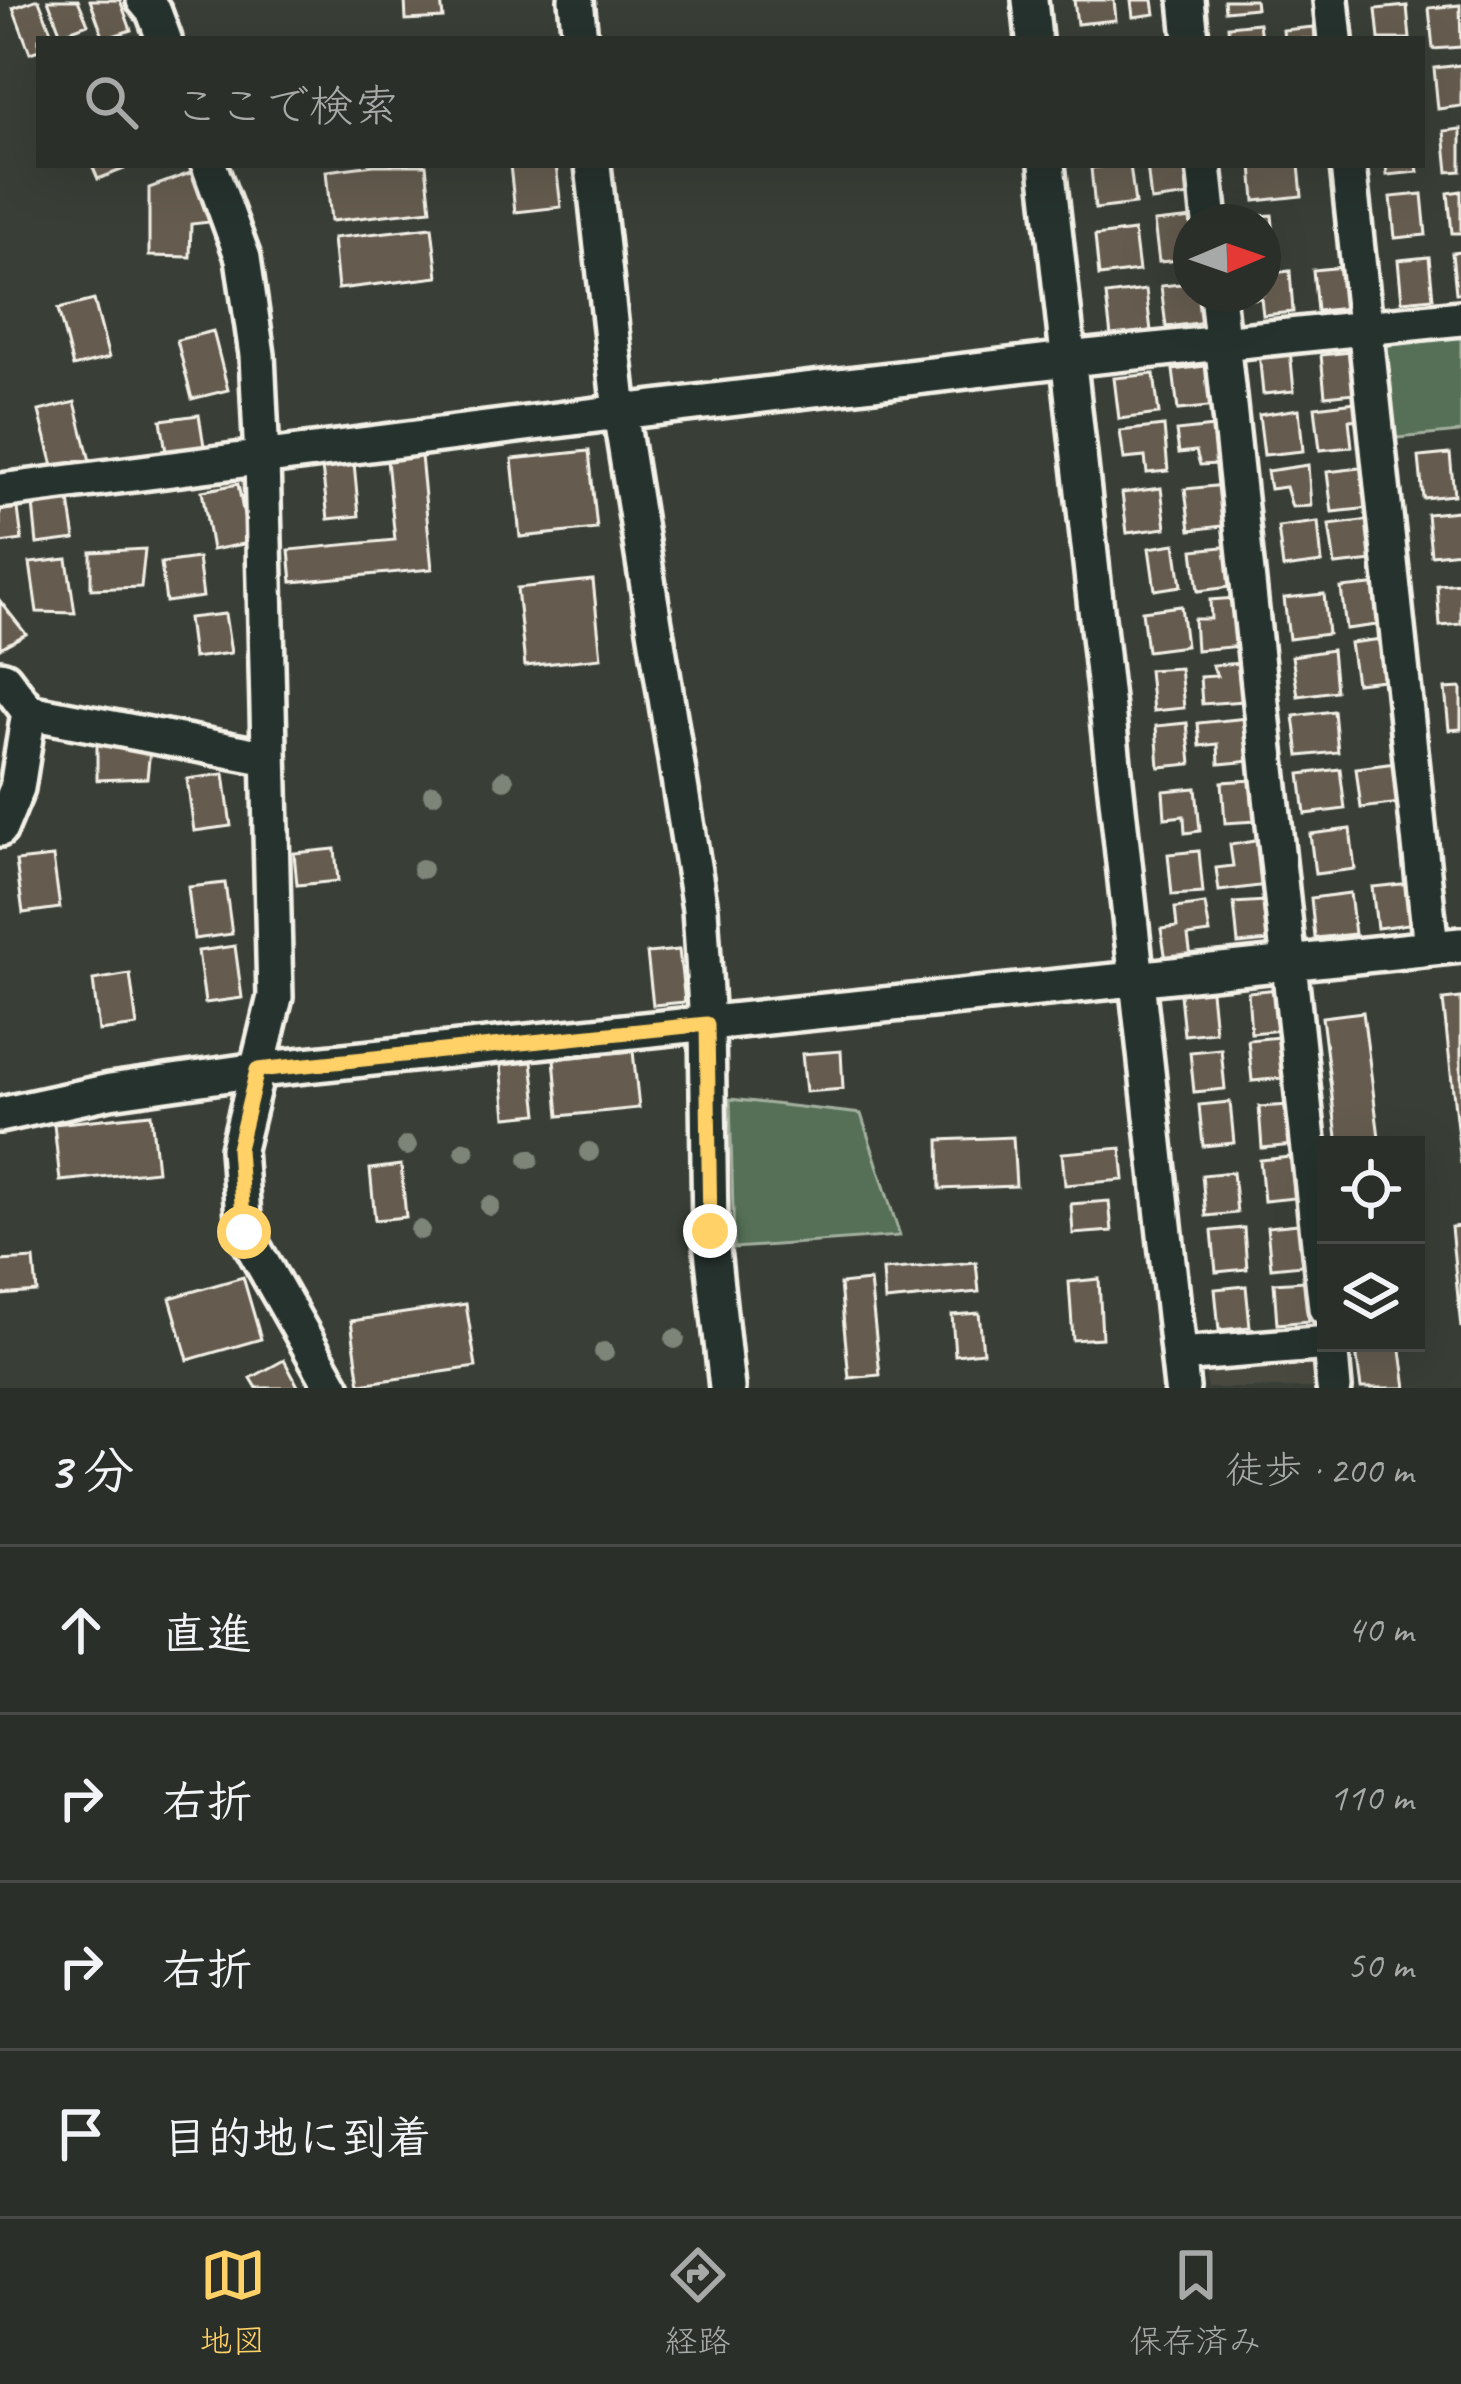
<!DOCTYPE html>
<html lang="ja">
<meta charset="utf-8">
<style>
:root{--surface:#2b2f29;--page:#333731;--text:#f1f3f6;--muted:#a6a9a8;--line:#474a46;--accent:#ffd166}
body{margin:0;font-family:Caveat,"Klee One",sans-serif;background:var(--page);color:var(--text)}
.controls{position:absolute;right:36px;bottom:36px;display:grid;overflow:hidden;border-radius:0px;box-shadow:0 12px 48px #0002}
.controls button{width:108px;height:108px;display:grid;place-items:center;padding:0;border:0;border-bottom:3px solid var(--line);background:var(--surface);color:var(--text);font:60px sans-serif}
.compass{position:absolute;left:1173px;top:204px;width:108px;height:108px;border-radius:50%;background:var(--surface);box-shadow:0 12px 48px #0002;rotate:88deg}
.stop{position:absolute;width:36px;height:36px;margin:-27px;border:9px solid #ffd166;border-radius:50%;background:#fff}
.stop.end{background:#ffd166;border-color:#fff;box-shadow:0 3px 12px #0008}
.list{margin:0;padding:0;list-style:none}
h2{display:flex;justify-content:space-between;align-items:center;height:156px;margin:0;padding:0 48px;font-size:51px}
h2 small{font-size:39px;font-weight:400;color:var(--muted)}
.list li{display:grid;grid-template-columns:78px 1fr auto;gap:36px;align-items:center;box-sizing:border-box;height:168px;padding:0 48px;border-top:3px solid var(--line)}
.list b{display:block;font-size:45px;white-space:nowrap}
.list em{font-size:39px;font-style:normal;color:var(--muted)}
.icon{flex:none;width:66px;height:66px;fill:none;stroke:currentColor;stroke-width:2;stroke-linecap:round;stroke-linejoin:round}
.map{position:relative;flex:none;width:1461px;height:1388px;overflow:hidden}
.search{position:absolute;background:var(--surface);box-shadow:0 12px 48px #0002;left:36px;right:36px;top:36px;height:132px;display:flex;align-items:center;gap:30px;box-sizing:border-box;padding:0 42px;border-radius:0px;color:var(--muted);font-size:45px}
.sheet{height:828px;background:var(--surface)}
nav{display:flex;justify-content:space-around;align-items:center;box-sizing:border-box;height:168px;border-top:3px solid var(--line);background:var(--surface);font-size:33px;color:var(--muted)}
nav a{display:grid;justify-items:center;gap:6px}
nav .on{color:var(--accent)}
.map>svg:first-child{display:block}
.built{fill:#494a41}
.green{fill:#556f56;stroke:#a4b09f;stroke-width:3}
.building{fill:#655b4f;stroke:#f4f1e8;stroke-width:3}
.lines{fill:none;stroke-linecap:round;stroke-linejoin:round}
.minor-casing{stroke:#f4f1e8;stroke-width:42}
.minor{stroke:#26332d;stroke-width:33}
.tree{fill:#7d8478}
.route{stroke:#ffd166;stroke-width:15}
</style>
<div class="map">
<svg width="1461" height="1388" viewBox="0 0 1461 1388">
<rect width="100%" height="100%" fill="#393f37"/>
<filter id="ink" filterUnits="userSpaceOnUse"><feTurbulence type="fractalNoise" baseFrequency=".00833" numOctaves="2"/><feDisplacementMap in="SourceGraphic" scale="24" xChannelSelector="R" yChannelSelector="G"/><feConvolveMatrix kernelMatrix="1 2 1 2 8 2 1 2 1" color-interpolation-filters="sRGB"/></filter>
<g filter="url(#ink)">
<!-- built -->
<path class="built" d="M 1322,1357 L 1325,1388 L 1207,1388 L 1205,1367 Z"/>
<!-- green -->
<path class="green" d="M 1461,328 L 1461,432 L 1386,439 L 1374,337 Z
M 730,1099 L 861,1114 L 900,1236 L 734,1248 Z"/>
<!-- building -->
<path class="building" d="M 35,0 L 39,0 L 54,39 L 39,39 L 39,50 L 30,53 L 13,8 Z
M 48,0 L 78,0 L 88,24 L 61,34 Z
M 90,0 L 120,0 L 131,30 L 104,39 Z
M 405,0 L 441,0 L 443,18 L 406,20 Z
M 1074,0 L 1114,0 L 1116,20 L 1077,24 Z
M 1131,0 L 1153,0 L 1155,14 L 1133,17 Z
M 1224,0 L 1255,0 L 1256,8 L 1225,11 Z
M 1460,5 L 1461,47 L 1433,49 L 1429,8 Z
M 1407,6 L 1410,39 L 1379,39 L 1376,9 Z
M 1259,23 L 1261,39 L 1229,39 L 1228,26 Z
M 1314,27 L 1315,39 L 1284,39 L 1283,30 Z
M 1461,65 L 1461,106 L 1438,109 L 1434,68 Z
M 1461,129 L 1461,171 L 1448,172 L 1444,131 Z
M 92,165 L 123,165 L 124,169 L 98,179 Z
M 374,165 L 426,165 L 431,210 L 331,221 L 326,171 Z
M 510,165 L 556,165 L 561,207 L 515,212 Z
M 1116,165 L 1130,165 L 1135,204 L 1095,209 L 1091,168 Z
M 1147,165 L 1187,165 L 1190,196 L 1151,201 Z
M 1252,165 L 1299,165 L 1302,196 L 1255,201 Z
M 1386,165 L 1417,165 L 1418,172 L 1387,175 Z
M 201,169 L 219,221 L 191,224 L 190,257 L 149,256 L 149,188 Z
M 1461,191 L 1461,233 L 1452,233 L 1448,193 Z
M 1422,194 L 1426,235 L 1395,238 L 1391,197 Z
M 1272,215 L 1276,256 L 1263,257 L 1263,222 L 1241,222 L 1241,217 Z
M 1194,218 L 1194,222 L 1191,222 L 1191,259 L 1159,262 L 1154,222 Z
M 432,227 L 438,277 L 338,289 L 333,238 Z
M 1134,231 L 1139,271 L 1099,276 L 1095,236 Z
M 1461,252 L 1461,293 L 1456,293 L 1452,253 Z
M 1429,257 L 1433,298 L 1402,301 L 1398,260 Z
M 1344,267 L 1348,308 L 1317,311 L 1313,270 Z
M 1290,271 L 1293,312 L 1263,315 L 1261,298 L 1241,300 L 1241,294 L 1263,294 L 1263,274 Z
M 1191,283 L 1191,294 L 1202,294 L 1206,322 L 1166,327 L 1161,286 Z
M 1146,290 L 1151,331 L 1111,336 L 1106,295 Z
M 94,300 L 109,358 L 73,367 L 58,309 Z
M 213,331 L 228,390 L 192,399 L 177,340 Z
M 1290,350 L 1294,391 L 1263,394 L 1259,352 Z
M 1352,352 L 1355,393 L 1325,396 L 1321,355 Z
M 1213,365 L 1218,406 L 1178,410 L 1173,370 Z
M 1154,374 L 1159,414 L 1119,419 L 1114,378 Z
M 1364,401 L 1366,419 L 1349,420 L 1352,447 L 1320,450 L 1315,407 Z
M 75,402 L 90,461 L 54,470 L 39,411 Z
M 1299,409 L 1303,451 L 1264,455 L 1259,415 Z
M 199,415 L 205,452 L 167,458 L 161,420 Z
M 1164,426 L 1168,471 L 1147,473 L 1145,457 L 1124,459 L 1120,431 Z
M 1214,427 L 1218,464 L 1200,465 L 1196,451 L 1179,453 L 1176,431 Z
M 589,451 L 597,529 L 520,537 L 512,459 Z
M 1450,454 L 1454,495 L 1423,498 L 1419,457 Z
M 421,456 L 432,569 L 292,582 L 289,550 L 395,540 L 387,460 Z
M 354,463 L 359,516 L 328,519 L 322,467 Z
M 1308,465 L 1311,506 L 1292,507 L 1286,487 L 1270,489 L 1267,471 Z
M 1367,467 L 1371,508 L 1332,512 L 1327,472 Z
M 238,484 L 249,543 L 212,550 L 202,491 Z
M 1225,485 L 1230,525 L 1190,530 L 1185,489 Z
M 1161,488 L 1166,528 L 1127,533 L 1122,493 Z
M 69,500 L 75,539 L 37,544 L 33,504 Z
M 17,501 L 22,540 L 0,543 L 0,503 Z
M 1458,511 L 1461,552 L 1431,555 L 1427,514 Z
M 1370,520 L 1374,561 L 1335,565 L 1329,525 Z
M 1318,522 L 1322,563 L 1283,568 L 1278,527 Z
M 1175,544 L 1181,586 L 1155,590 L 1149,548 Z
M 1233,546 L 1238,586 L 1198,591 L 1193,550 Z
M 145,549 L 141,587 L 91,589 L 91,552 Z
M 198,558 L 203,597 L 166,602 L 161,563 Z
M 67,559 L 75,613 L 37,612 L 30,563 Z
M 593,580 L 601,658 L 525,666 L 517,588 Z
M 1461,583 L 1461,624 L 1440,626 L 1437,585 Z
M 1381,584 L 1385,624 L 1346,629 L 1341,588 Z
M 1324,594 L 1328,634 L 1289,639 L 1284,598 Z
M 1236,598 L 1242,646 L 1196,650 L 1194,619 L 1211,619 L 1210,600 Z
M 0,601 L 26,634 L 0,648 Z
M 1181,606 L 1186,646 L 1147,651 L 1142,611 Z
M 225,614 L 231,653 L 193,658 L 188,618 Z
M 1390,638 L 1394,679 L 1356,683 L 1350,643 Z
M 1332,650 L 1336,691 L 1298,696 L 1292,656 Z
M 1242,663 L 1244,701 L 1202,704 L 1200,677 L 1217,676 L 1212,665 Z
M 1180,668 L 1184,708 L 1153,711 L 1149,670 Z
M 1461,688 L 1461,729 L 1449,730 L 1445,689 Z
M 1334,711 L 1338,752 L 1299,756 L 1294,716 Z
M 1248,718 L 1252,761 L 1219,764 L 1218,744 L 1200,746 L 1198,723 Z
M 1187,723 L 1191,764 L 1159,767 L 1156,726 Z
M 151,740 L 147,778 L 97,780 L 97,743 Z
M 1396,763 L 1400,803 L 1361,808 L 1356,768 Z
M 1340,769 L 1345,809 L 1305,814 L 1300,774 Z
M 224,774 L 231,826 L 194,831 L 187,779 Z
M 1253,780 L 1256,821 L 1225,823 L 1222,782 Z
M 1196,788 L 1200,831 L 1185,833 L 1184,816 L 1165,818 L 1163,791 Z
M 1350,829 L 1355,869 L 1315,874 L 1310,834 Z
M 1261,840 L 1267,885 L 1219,891 L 1216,868 L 1233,866 L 1230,845 Z
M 335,849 L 338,881 L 297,885 L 294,853 Z
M 1199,851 L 1203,893 L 1172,895 L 1168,854 Z
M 53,857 L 60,908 L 23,913 L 16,861 Z
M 225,883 L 232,934 L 194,939 L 188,887 Z
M 1412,883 L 1416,923 L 1377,928 L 1372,887 Z
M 1350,893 L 1355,934 L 1315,938 L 1311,898 Z
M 1265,901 L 1269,941 L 1238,944 L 1234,903 Z
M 1205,904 L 1210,933 L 1188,936 L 1191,957 L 1166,960 L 1161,929 L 1177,927 L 1175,908 Z
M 235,946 L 242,998 L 205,1003 L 198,951 Z
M 679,950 L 685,1002 L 653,1005 L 647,953 Z
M 130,974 L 137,1026 L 99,1031 L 93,980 Z
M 1279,989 L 1282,1030 L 1251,1033 L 1248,992 Z
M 1211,991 L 1215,1032 L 1184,1035 L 1180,994 Z
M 1461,998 L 1461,1164 L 1443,1000 Z
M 1363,1012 L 1380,1145 L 1338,1145 L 1322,1017 Z
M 1280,1037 L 1284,1078 L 1252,1081 L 1248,1040 Z
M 1221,1049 L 1225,1089 L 1194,1092 L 1190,1052 Z
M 633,1051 L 639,1108 L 559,1116 L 554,1059 Z
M 841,1051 L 843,1089 L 806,1092 L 802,1054 Z
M 532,1062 L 538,1114 L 506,1117 L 501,1065 Z
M 1230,1102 L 1234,1143 L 1203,1146 L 1199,1105 Z
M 1290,1105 L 1294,1145 L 1262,1148 L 1259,1107 Z
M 151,1114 L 157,1171 L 60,1181 L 54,1124 Z
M 1013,1137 L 1016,1186 L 940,1189 L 939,1140 Z
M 1121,1148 L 1124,1180 L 1065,1185 L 1062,1153 Z
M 1291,1157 L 1295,1198 L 1264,1201 L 1260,1160 Z
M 401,1165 L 406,1217 L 375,1220 L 370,1169 Z
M 1233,1172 L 1237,1213 L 1206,1216 L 1202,1175 Z
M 1109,1201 L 1112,1231 L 1073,1234 L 1071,1204 Z
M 1299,1224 L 1302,1265 L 1271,1268 L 1267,1227 Z
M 1461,1226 L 1461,1328 L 1451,1227 Z
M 1244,1228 L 1247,1269 L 1216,1272 L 1212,1231 Z
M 34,1259 L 37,1292 L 0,1295 L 0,1261 Z
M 976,1262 L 979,1292 L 885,1301 L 883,1270 Z
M 243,1277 L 261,1339 L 188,1360 L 170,1298 Z
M 1099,1279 L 1102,1338 L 1073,1340 L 1069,1282 Z
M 870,1281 L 880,1375 L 849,1378 L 840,1284 Z
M 1305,1281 L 1309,1321 L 1277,1324 L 1274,1283 Z
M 1246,1286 L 1250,1327 L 1219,1330 L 1215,1289 Z
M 466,1304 L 476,1367 L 360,1384 L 351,1321 Z
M 979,1313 L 983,1352 L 955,1355 L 952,1315 Z
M 1355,1343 L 1400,1343 L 1406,1388 L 1361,1388 Z
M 284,1360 L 299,1388 L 257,1388 L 251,1378 Z"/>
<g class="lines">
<!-- minor casing -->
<g class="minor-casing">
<path id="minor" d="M 144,0 L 154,12 L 164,39
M 576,0 L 580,39
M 1030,0 L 1034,39
M 1187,0 L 1191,39
M 1331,0 L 1335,39
M 209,165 L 243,258 L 257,355 L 262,459 L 275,997 L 238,1149 L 244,1231 L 333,1388
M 593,165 L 620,412 L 700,909 L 707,1024 L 710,1231 L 727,1388
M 1047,165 L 1182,1388
M 1204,165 L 1210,222
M 1348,165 L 1431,948
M 1217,294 L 1326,1308
M 0,491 L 620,412 L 1068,359 L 1461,318
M 0,678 L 4,679 L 29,712 L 269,758
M 0,829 L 17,788 L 29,712
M 0,1115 L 110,1091 L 257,1070 L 1461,945
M 1330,1343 L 1334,1388
M 1179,1355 L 1329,1343"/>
</g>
<!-- minor -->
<use href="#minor" class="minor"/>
</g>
<!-- trees -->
<g class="tree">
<circle cx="504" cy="780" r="10"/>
<circle cx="433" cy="794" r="10"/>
<circle cx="422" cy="869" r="10"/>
<circle cx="407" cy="1146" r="10"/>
<circle cx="465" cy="1151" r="10"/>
<circle cx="589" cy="1152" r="10"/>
<circle cx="529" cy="1159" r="10"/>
<circle cx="490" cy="1206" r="10"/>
<circle cx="420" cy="1230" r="10"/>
<circle cx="675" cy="1339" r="10"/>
<circle cx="604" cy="1352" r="10"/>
</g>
</g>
<g class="lines" filter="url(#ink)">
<!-- route -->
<path class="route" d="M 244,1232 L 238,1149 L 257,1070 L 707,1024 L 710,1231"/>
</g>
</svg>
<div class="controls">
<button><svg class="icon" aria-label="locate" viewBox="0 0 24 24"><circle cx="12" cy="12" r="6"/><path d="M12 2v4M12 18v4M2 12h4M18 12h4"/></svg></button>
<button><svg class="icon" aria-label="layers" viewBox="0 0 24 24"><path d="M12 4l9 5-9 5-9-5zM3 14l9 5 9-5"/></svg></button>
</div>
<svg class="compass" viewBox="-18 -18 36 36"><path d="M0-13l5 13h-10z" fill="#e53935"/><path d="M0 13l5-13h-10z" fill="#a6a9a8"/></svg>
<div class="stop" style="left:244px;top:1232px"></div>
<div class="stop end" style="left:710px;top:1231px"></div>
<div class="search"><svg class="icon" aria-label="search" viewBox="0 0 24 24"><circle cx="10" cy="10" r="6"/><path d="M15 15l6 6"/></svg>ここで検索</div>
</div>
<section class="sheet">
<h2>3 分<small>徒歩 · 200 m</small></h2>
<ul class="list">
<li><svg class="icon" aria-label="ahead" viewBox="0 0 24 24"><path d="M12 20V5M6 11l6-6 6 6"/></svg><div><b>直進</b></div><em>40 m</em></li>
<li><svg class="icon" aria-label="right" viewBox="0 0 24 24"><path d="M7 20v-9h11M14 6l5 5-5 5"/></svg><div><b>右折</b></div><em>110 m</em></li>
<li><svg class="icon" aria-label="right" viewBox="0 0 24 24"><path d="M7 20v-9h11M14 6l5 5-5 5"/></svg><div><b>右折</b></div><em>50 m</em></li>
<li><svg class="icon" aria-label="arrive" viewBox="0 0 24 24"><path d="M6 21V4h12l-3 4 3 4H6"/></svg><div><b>目的地に到着</b></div></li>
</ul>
</section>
<nav>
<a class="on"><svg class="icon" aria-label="map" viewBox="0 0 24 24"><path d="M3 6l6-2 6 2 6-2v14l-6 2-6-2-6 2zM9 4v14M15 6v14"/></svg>地図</a>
<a><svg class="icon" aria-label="directions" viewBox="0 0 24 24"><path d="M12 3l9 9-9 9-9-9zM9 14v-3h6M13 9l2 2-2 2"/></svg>経路</a>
<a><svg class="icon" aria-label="saved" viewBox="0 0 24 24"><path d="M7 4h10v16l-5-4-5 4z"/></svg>保存済み</a>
</nav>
